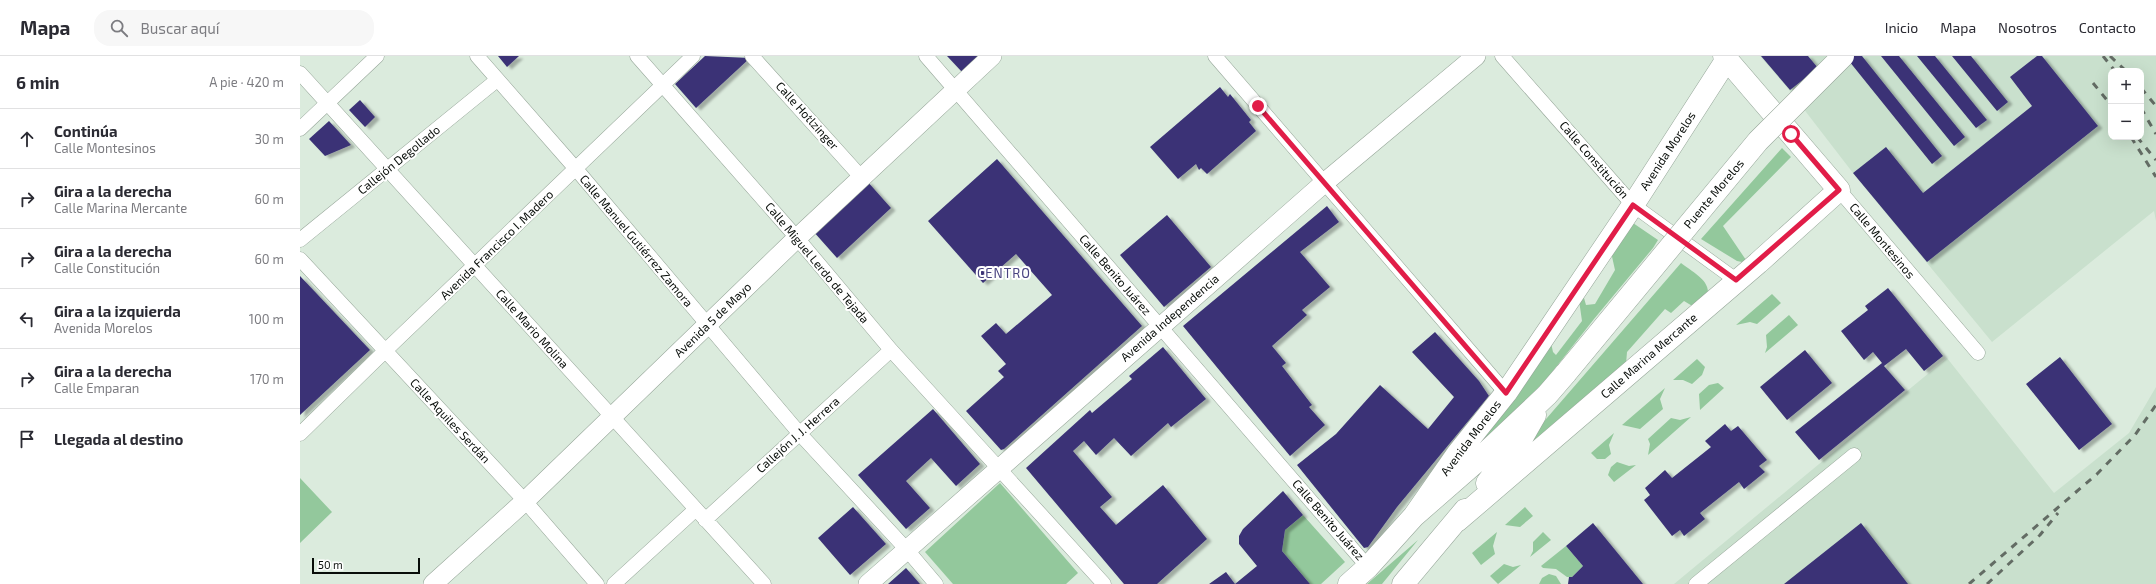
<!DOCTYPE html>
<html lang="es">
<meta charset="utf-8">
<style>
:root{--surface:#fff;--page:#f7f7f7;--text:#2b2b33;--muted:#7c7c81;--line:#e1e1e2}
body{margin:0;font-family:"Exo 2",sans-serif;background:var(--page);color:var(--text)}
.controls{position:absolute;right:12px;top:12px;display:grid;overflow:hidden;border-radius:8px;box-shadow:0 4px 16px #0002}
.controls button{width:36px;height:36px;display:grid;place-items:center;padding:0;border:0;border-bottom:1px solid var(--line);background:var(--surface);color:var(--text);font:20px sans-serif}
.scale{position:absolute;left:12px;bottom:10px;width:108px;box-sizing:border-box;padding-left:4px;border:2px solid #080d09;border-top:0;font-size:11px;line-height:14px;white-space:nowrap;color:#080d09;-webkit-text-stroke:3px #fff;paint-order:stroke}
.stop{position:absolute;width:12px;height:12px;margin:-9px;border:3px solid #e11d48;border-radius:50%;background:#fff}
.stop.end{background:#e11d48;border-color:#fff;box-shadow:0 1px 4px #0008}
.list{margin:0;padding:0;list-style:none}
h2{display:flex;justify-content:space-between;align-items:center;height:52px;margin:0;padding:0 16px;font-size:17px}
h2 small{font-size:13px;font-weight:400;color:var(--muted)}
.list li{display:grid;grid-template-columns:26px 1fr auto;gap:12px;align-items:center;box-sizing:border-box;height:60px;padding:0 16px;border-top:1px solid var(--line)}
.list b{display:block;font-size:15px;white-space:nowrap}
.list p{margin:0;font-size:13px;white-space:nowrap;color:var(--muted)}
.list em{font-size:13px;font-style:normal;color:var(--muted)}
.icon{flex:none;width:22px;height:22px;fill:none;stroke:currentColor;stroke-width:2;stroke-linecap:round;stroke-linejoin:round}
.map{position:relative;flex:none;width:1856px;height:528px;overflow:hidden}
header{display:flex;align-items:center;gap:24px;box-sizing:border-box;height:56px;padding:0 20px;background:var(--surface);border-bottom:1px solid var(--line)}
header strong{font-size:19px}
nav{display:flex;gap:22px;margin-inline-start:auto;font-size:14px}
.search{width:280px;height:36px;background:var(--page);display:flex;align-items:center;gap:10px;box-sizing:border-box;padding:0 14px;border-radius:16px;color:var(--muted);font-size:15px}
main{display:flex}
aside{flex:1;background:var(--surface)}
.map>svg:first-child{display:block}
.built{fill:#c9e0cd;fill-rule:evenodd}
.green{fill:#93c89c}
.building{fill:#3b3376;filter:url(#shadow)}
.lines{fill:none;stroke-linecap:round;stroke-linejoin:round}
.street-casing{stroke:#96a699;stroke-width:15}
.secondary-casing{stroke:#96a699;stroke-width:20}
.primary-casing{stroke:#96a699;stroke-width:23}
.street{stroke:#fff;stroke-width:14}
.secondary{stroke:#fff;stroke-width:19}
.primary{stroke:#fff;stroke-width:22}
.rail{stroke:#636c64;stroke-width:3;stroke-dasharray:7 7;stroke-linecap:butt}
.primary-bridge-casing{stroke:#96a699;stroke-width:23;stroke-linecap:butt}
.primary-bridge{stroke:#fff;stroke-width:22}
.route{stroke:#e11d48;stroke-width:5}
.labels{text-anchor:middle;stroke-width:4;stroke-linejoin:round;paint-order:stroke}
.street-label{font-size:12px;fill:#080d09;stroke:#fff}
.neighbourhood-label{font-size:13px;letter-spacing:1px;fill:#484380;stroke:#fff}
</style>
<header>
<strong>Mapa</strong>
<div class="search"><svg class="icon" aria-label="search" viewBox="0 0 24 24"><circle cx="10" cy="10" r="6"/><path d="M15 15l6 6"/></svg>Buscar aquí</div>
<nav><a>Inicio</a><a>Mapa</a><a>Nosotros</a><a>Contacto</a></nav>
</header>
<main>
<aside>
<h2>6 min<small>A pie · 420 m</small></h2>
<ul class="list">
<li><svg class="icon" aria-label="ahead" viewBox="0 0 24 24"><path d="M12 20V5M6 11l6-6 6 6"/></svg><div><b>Continúa</b><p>Calle Montesinos</p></div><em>30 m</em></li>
<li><svg class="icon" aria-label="right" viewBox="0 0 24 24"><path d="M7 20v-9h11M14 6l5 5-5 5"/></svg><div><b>Gira a la derecha</b><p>Calle Marina Mercante</p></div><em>60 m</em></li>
<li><svg class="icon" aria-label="right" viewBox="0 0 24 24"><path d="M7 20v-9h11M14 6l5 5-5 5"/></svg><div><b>Gira a la derecha</b><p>Calle Constitución</p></div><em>60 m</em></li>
<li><svg class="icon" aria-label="left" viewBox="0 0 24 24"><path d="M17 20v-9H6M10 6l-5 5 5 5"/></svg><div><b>Gira a la izquierda</b><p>Avenida Morelos</p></div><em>100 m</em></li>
<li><svg class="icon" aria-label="right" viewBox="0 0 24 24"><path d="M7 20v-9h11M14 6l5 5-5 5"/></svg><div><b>Gira a la derecha</b><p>Calle Emparan</p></div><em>170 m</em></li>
<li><svg class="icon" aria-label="arrive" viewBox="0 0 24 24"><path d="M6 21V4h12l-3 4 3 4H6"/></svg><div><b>Llegada al destino</b></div></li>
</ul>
</aside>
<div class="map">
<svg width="1856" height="528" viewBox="0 0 1856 528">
<defs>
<filter id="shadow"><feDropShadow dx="4.5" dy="2.5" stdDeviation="1" flood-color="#0004"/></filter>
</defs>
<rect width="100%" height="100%" fill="#dbebdd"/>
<!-- built -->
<path class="built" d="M 1460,0 L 1856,0 L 1856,165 L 1854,155 L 1692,286 L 1553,117 L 1486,30 ZM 1811,15 L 1841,15 L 1841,81 L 1811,81 Z
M 1647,302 L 1754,437 L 1829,377 L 1856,331 L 1856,528 L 1374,528 Z"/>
<!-- green -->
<path class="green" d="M 1482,92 L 1491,101 L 1423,170 L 1446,204 L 1442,206 L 1437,205 L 1401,183 Z
M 1333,167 L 1358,184 L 1353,192 L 1294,263 L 1245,325 L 1173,396 L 1251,287 L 1253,296 L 1256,299 L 1282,265 L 1279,244 L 1282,240 L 1284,242 L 1286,249 L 1295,248 L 1315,214 L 1311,196 Z
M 1381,207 C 1391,215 1408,223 1408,236 L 1394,251 L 1384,245 L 1371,257 L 1365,253 L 1327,296 L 1326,308 L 1202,414 Z
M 1472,238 L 1481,247 L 1457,268 L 1450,266 L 1436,269 Z
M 1489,259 L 1498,269 L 1465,297 L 1467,291 L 1466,279 Z
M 1397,303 L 1405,311 L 1402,319 L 1392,328 L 1383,324 L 1373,324 Z
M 1418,327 L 1424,332 L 1400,354 L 1399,338 L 1409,329 Z
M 1365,332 L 1360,343 L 1363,353 L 1340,373 L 1322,369 Z
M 1391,361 L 1348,399 L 1350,388 L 1348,383 L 1371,362 L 1380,364 Z
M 1314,377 L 1309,389 L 1311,398 L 1305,403 L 1297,403 L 1291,397 Z
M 1317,406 L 1329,410 L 1336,409 L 1314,426 L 1308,419 L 1311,411 Z
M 0,422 L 32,456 L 0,487 Z
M 700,427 L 778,517 L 766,528 L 653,528 L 625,496 Z
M 1225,451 L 1233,460 L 1220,471 L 1205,469 Z
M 1003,459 L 1045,506 L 1021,528 L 1010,528 L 982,495 L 985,474 Z
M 1197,476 L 1193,490 L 1195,498 L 1181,509 L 1172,497 Z
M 1243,476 L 1251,484 L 1230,501 L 1233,495 L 1233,486 Z
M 1118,484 L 1082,528 L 1067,528 Z
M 1266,490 L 1283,510 L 1272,521 L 1267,521 L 1256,513 L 1243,512 L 1241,510 Z
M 1204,508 L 1213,511 L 1221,509 L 1198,528 L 1190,520 Z
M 1249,518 L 1256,520 L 1261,528 L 1239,528 L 1242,522 Z"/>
<!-- building -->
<path class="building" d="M 198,0 L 219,0 L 207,11 Z
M 405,0 L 450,2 L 396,52 L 375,28 Z
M 647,0 L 681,0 L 662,16 Z
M 1461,0 L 1508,0 L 1518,12 L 1490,34 Z
M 1545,0 L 1562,0 L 1642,100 L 1632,108 Z
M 1581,0 L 1599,0 L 1665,81 L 1654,90 Z
M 1617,0 L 1635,0 L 1687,64 L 1676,72 Z
M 1652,0 L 1671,0 L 1708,46 L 1697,55 Z
M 1737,0 L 1742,0 L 1798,70 L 1627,206 L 1553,117 L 1586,91 L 1623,137 L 1732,50 L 1710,21 Z
M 920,31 L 928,41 L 930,38 L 951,64 L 949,66 L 956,75 L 907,118 L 901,112 L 899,114 L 896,108 L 878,123 L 850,91 Z
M 60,44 L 75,61 L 65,71 L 49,54 Z
M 29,65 L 51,89 L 25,100 L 9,83 Z
M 697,103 L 842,270 L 704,393 L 701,394 L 666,355 L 704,321 L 698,315 L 706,308 L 681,280 L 696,267 L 706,278 L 752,239 L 716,198 L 683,227 L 628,165 Z
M 567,125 L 591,152 L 537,202 L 513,175 Z
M 1027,150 L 1039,166 L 1000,196 L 1030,231 L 1002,254 L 1007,259 L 972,290 L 986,307 L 982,310 L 1012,349 L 1009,351 L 1025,369 L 990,400 L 883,270 Z
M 867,159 L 911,211 L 864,251 L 820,199 Z
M 0,220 L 70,294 L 0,359 Z
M 1588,232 L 1643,300 L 1624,315 L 1606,293 L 1584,310 L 1605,334 L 1519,404 L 1495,376 L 1582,307 L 1573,296 L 1564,304 L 1541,275 L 1568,254 L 1565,250 Z
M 1135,276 L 1179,325 L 1189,340 L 1097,451 L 1068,491 L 1064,492 L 997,409 L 1036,378 L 1080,329 L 1128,373 L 1154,341 L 1112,296 Z
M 863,291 L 906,343 L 871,371 L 868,367 L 831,400 L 814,382 L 796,399 L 784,385 L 773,395 L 812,441 L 800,451 L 816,469 L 863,429 L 907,483 L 857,528 L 824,528 L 726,412 L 790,354 L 792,357 L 832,323 L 829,320 Z
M 1505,294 L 1532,327 L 1487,364 L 1460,331 Z
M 1760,301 L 1812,368 L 1779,394 L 1726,328 Z
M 633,353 L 680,408 L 656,430 L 631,402 L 606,425 L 630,452 L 606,473 L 558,419 Z
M 1425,368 L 1431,375 L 1438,370 L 1467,404 L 1459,410 L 1465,416 L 1444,433 L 1439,426 L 1400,457 L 1405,463 L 1384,480 L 1380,474 L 1372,480 L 1344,444 L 1350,439 L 1345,432 L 1365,414 L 1372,422 L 1411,391 L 1405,385 Z
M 983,435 L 1003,459 L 985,474 L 982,495 L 1010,528 L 909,528 L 926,516 L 935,528 L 957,510 L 939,488 L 939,480 L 943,473 Z
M 553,451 L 586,488 L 550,519 L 518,482 Z
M 1293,467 L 1343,528 L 1268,528 L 1269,521 L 1272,521 L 1283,510 L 1266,490 Z
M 1561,467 L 1608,528 L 1484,528 Z
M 606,512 L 620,528 L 588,528 Z"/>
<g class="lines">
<!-- street casing -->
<g class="street-casing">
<path id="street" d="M 177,0 L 276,113 L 500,378 L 608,495 L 636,528
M 337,0 L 497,182 L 591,294 L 804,528
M 452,0 L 561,121
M 626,0 L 1068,511
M 915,0 L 1206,337
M 1202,0 L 1333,149 L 1436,224
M 0,17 L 464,528
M 0,73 L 77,0
M 1539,134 L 1678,297
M 0,184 L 197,24
M 0,203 L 225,445 L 297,528
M 0,378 L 85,295 L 393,0
M 405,464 L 591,294
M 314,528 L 396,453
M 1396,528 L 1554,399"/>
</g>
<!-- secondary casing -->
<g class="secondary-casing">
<path id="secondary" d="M 133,528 L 225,445 L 497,182 L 692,0
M 568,528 L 1024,127 L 1176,0"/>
</g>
<!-- primary casing -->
<g class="primary-casing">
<path id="primary" d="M 1187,427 L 1223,380 L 1235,359
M 1114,460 L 1158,397 L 1206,337 L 1333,149 L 1427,3
M 1157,465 L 1458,207 L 1539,134 L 1424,0
M 1049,528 L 1068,511 L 1114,460 L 1177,405 L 1247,339 L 1266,317
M 1103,528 L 1165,454"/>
</g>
<!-- street -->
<use href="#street" class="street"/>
<!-- secondary -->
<use href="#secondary" class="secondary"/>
<!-- primary -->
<use href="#primary" class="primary"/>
<!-- rail -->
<path class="rail" d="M 1803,0 L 1815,15
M 1810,0 L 1826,15
M 1793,27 L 1811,49
M 1841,32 L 1856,50
M 1841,52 L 1856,78
M 1831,81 L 1856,121
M 1837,81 L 1856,104
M 1669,528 L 1797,418 L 1835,379 L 1856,349
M 1687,528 L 1740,479 L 1758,457"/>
<!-- primary-bridge casing -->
<g class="primary-bridge-casing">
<path id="primary-bridge" d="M 1266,317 L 1458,85 L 1543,0"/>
</g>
<!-- primary-bridge -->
<use href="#primary-bridge" class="primary-bridge"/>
</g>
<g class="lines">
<!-- route -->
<path class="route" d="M 958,50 L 1206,337 L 1333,149 L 1436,224 L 1539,134 L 1491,78"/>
</g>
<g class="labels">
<!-- street labels -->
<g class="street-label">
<text transform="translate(507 60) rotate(48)" y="4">Calle Hotlzinger</text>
<text transform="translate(1368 95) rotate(-57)" y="4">Avenida Morelos</text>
<text transform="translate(99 104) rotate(-39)" y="4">Callejón Degollado</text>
<text transform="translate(1294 104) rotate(49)" y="4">Calle Constitución</text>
<text transform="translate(1414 138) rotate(-50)" y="4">Puente Morelos</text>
<text transform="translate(336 185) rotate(50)" y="4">Calle Manuel Gutiérrez Zamora</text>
<text transform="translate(1582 185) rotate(50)" y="4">Calle Montesinos</text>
<text transform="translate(197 189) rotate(-44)" y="4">Avenida Francisco I. Madero</text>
<text transform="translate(517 207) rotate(50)" y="4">Calle Miguel Lerdo de Tejada</text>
<text transform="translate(815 219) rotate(49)" y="4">Calle Benito Juárez</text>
<text transform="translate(870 262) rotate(-41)" y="4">Avenida Independencia</text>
<text transform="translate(413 264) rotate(-44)" y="4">Avenida 5 de Mayo</text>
<text transform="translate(232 273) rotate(48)" y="4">Calle Mario Molina</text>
<text transform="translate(1349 300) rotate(-41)" y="4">Calle Marina Mercante</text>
<text transform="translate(150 365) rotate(47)" y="4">Calle Aquiles Serdán</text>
<text transform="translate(498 379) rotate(-42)" y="4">Callejón J. J. Herrera</text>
<text transform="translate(1171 382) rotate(-53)" y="4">Avenida Morelos</text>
<text transform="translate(1028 464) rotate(49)" y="4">Calle Benito Juárez</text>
</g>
<!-- neighbourhood labels -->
<g class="neighbourhood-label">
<text x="704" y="222">CENTRO</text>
</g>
</g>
</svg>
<div class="controls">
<button>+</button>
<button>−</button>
</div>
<div class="scale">50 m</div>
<div class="stop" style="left:1491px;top:78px"></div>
<div class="stop end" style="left:958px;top:50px"></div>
</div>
</main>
